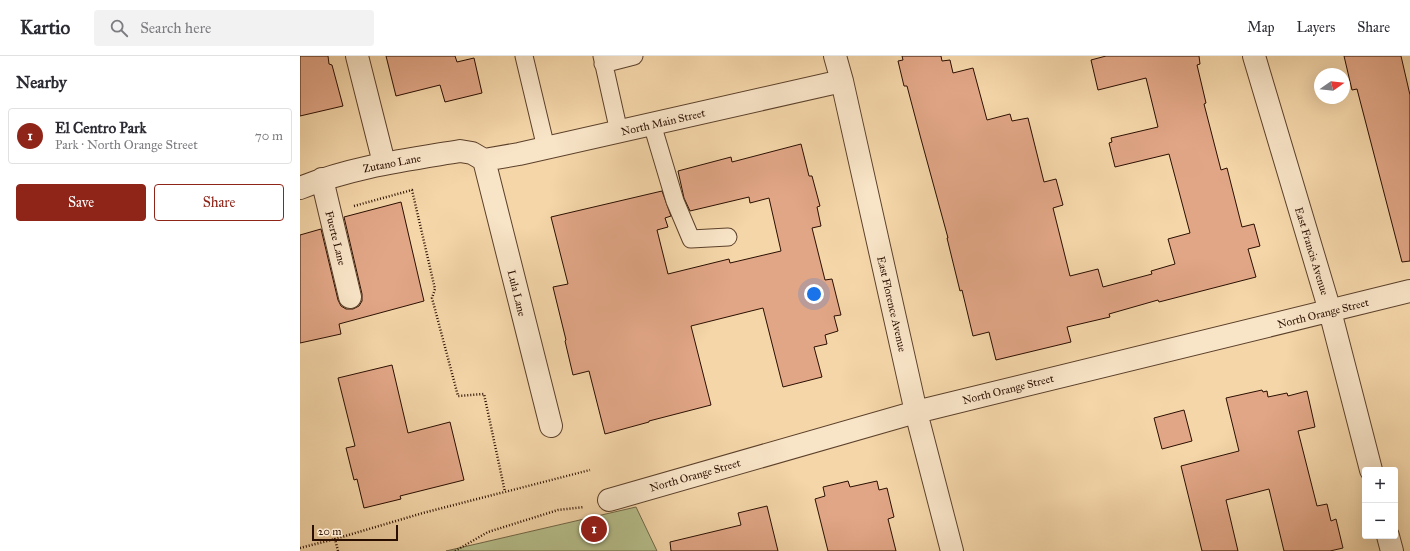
<!DOCTYPE html>
<meta charset="utf-8">
<style>
:root{--surface:#fff;--page:#f2f2f3;--text:#2b2b33;--muted:#7c7c81;--line:#e1e1e2;--accent:#8f2418}
body{margin:0;font-family:"IM FELL Great Primer",serif;background:var(--page);color:var(--text)}
.controls{position:absolute;right:12px;bottom:12px;display:grid;overflow:hidden;border-radius:4px;box-shadow:0 4px 16px #0002}
.controls button{width:36px;height:36px;display:grid;place-items:center;padding:0;border:0;border-bottom:1px solid var(--line);background:var(--surface);color:var(--text);font:20px sans-serif}
.compass{position:absolute;left:1014px;top:12px;width:36px;height:36px;border-radius:50%;background:var(--surface);box-shadow:0 4px 16px #0002;rotate:76deg}
.scale{position:absolute;left:12px;bottom:10px;width:86px;box-sizing:border-box;padding-left:4px;border:2px solid #2a0e00;border-top:0;font-size:11px;line-height:14px;white-space:nowrap;color:#2a0e00;-webkit-text-stroke:3px #f8e4c7;paint-order:stroke}
.you{position:absolute;left:514px;top:238px;width:14px;height:14px;margin:-10px;border:3px solid #fff;border-radius:50%;background:#1a73e8;box-shadow:0 0 0 6px #1a73e833}
.badge{display:grid;place-items:center;width:26px;height:26px;border-radius:50%;background:var(--accent);color:#fff;font-size:13px;font-weight:700}
.pin{position:absolute;translate:-50% -50%;border:2px solid #fff;box-shadow:0 1px 4px #0006}
.list{margin:0;padding:0;list-style:none}
h2{display:flex;justify-content:space-between;align-items:center;height:52px;margin:0;padding:0 16px;font-size:17px}
h2 small{font-size:13px;font-weight:400;color:var(--muted)}
.list li{display:grid;grid-template-columns:26px 1fr auto;gap:12px;align-items:center;box-sizing:border-box;height:56px;margin:0 8px 8px;padding:0 8px;border:1px solid var(--line);border-radius:4px}
.list b{display:block;font-size:15px;white-space:nowrap}
.list p{margin:0;font-size:13px;white-space:nowrap;color:var(--muted)}
.list em{font-size:13px;font-style:normal;color:var(--muted)}
.actions{display:flex;gap:8px;padding:12px 16px}
.actions a{flex:1;padding:9px 0;border:1px solid var(--accent);border-radius:4px;text-align:center;font-size:14px;color:var(--accent)}
.actions .main{background:var(--accent);color:#fff}
.icon{flex:none;width:22px;height:22px;fill:none;stroke:currentColor;stroke-width:2;stroke-linecap:round;stroke-linejoin:round}
.map{position:relative;flex:none;width:1110px;height:495px;overflow:hidden}
header{display:flex;align-items:center;gap:24px;box-sizing:border-box;height:56px;padding:0 20px;background:var(--surface);border-bottom:1px solid var(--line)}
header strong{font-size:19px}
nav{display:flex;gap:22px;margin-inline-start:auto;font-size:14px}
.search{width:280px;height:36px;background:var(--page);display:flex;align-items:center;gap:10px;box-sizing:border-box;padding:0 14px;border-radius:4px;color:var(--muted);font-size:15px}
main{display:flex}
aside{flex:1;background:var(--surface)}
.map>svg:first-child{display:block}
.green{fill:#b6bf8c;stroke:#706646}
.building{fill:#e1a686;stroke:#2a0e00}
.lines{fill:none;stroke-linecap:round;stroke-linejoin:round}
.service-casing{stroke:#5c402a;stroke-width:19}
.minor-casing{stroke:#5c402a;stroke-width:24}
.path{stroke:#2a0e00;stroke-width:2.5;stroke-dasharray:1 2;stroke-linecap:butt}
.service{stroke:#f8e4c7;stroke-width:17}
.minor{stroke:#f8e4c7;stroke-width:22}
.labels{text-anchor:middle;stroke-width:4;stroke-linejoin:round;paint-order:stroke}
.street-label{font-size:11px;fill:#2a0e00;stroke:#f8e4c7}
</style>
<header>
<strong>Kartio</strong>
<div class="search"><svg class="icon" aria-label="search" viewBox="0 0 24 24"><circle cx="10" cy="10" r="6"/><path d="M15 15l6 6"/></svg>Search here</div>
<nav><a>Map</a><a>Layers</a><a>Share</a></nav>
</header>
<main>
<aside>
<h2>Nearby<small></small></h2>
<ul class="list">
<li><span class="badge">1</span><div><b>El Centro Park</b><p>Park · North Orange Street</p></div><em>70 m</em></li>
</ul>
<div class="actions"><a class="main">Save</a><a>Share</a></div>
</aside>
<div class="map">
<svg width="1110" height="495" viewBox="0 0 1110 495">
<rect width="100%" height="100%" fill="#f4d6a9"/>
<filter id="stains"><feTurbulence type="fractalNoise" baseFrequency=".005" numOctaves="4"/><feColorMatrix values="0 0 0 0 .2 0 0 0 0 .09 0 0 0 0 .02 0 0 0 .5 -.17"/></filter>
<radialGradient id="worn" r=".72"><stop offset=".6" stop-color="#630" stop-opacity="0"/><stop offset="1" stop-color="#630" stop-opacity=".3"/></radialGradient>
<!-- green -->
<path class="green" d="M 336,451 L 357,495 L 146,495 Z"/>
<!-- building -->
<path class="building" d="M 0,0 L 28,0 L 29,8 L 32,9 L 43,50 L 0,60 Z
M 86,0 L 155,0 L 157,6 L 174,2 L 182,37 L 145,46 L 140,29 L 96,40 Z
M 602,0 L 641,0 L 642,5 L 650,4 L 653,17 L 673,12 L 687,64 L 710,58 L 712,65 L 728,62 L 744,126 L 756,123 L 763,149 L 753,152 L 770,220 L 798,213 L 803,231 L 852,218 L 851,215 L 875,208 L 868,183 L 890,177 L 869,98 L 815,111 L 809,87 L 812,86 L 811,82 L 858,71 L 846,22 L 798,34 L 791,4 L 806,0 L 899,0 L 900,8 L 897,9 L 906,47 L 904,48 L 921,114 L 927,112 L 942,171 L 954,168 L 960,190 L 948,193 L 956,221 L 859,246 L 858,244 L 809,258 L 810,261 L 767,271 L 771,286 L 696,304 L 689,276 L 673,280 L 662,234 L 660,235 L 647,182 L 648,182 L 621,83 L 607,30 L 604,30 L 598,5 L 603,4 Z
M 1044,0 L 1101,0 L 1110,39 L 1110,205 L 1102,206 L 1057,33 L 1052,34 Z
M 501,88 L 509,120 L 512,120 L 520,150 L 517,151 L 521,170 L 512,172 L 525,224 L 532,223 L 541,259 L 534,260 L 538,275 L 525,279 L 527,288 L 514,291 L 522,321 L 483,331 L 463,252 L 391,270 L 411,349 L 349,365 L 349,366 L 305,378 L 289,315 L 273,319 L 265,285 L 266,284 L 253,231 L 268,228 L 251,161 L 362,135 L 371,160 L 365,162 L 368,171 L 357,174 L 368,218 L 429,203 L 430,207 L 481,195 L 469,142 L 450,147 L 449,141 L 390,155 L 384,142 L 378,115 L 431,101 L 432,106 Z
M 101,146 L 124,245 L 39,268 L 41,278 L 0,287 L 0,179 L 21,173 L 38,244 L 41,250 L 46,253 L 53,253 L 59,250 L 62,245 L 62,238 L 44,161 Z
M 92,309 L 108,377 L 150,366 L 164,424 L 100,440 L 101,443 L 64,452 L 57,423 L 54,424 L 46,392 L 55,390 L 38,322 Z
M 962,334 L 963,336 L 967,335 L 968,341 L 987,337 L 988,340 L 1007,335 L 1015,371 L 998,375 L 1017,450 L 1027,448 L 1031,465 L 1036,463 L 1043,492 L 1030,495 L 984,495 L 969,433 L 926,444 L 938,495 L 902,495 L 881,410 L 939,395 L 926,342 Z
M 884,354 L 892,385 L 862,393 L 854,362 Z
M 548,425 L 550,431 L 577,425 L 579,434 L 587,432 L 594,461 L 588,463 L 596,495 L 528,495 L 515,443 L 525,440 L 523,431 Z
M 467,450 L 478,495 L 371,495 L 370,486 L 441,469 L 438,457 Z"/>
<g class="lines">
<!-- service casing -->
<g class="service-casing">
<path id="service" d="M 224,0 L 246,92
M 302,0 L 319,76
M 303,8 L 334,0
M 352,68 L 375,145 L 391,183 L 428,181"/>
</g>
<!-- minor casing -->
<g class="minor-casing">
<path id="minor" d="M 57,0 L 84,107
M 535,0 L 542,25 L 616,356 L 652,495
M 954,0 L 1030,255 L 1071,414
M 184,104 L 219,98 L 542,25
M 184,104 L 251,370
M 22,123 L 50,241
M 0,132 C 51,111 106,104 160,95 L 172,97 L 184,104
M 309,444 L 616,356 L 1110,235
M 1088,480 L 1092,495"/>
</g>
<!-- path -->
<path class="path" d="M 54,150 L 112,134 L 135,233 L 132,242 L 158,340 L 184,338 L 205,436
M 0,492 L 35,483
M 38,495 L 35,483 L 123,457 L 290,414
M 155,495 L 188,476 L 258,454 L 284,451"/>
<!-- service -->
<use href="#service" class="service"/>
<!-- minor -->
<use href="#minor" class="minor"/>
</g>
<g class="labels">
<!-- street labels -->
<g class="street-label">
<text transform="translate(363 66) rotate(-13)" y="4">North Main Street</text>
<text transform="translate(92 107) rotate(-11)" y="4">Zutano Lane</text>
<text transform="translate(36 182) rotate(76)" y="4">Fuerte Lane</text>
<text transform="translate(1012 195) rotate(73)" y="4">East Francis Avenue</text>
<text transform="translate(217 237) rotate(76)" y="4">Lula Lane</text>
<text transform="translate(592 248) rotate(77)" y="4">East Florence Avenue</text>
<text transform="translate(1023 257) rotate(-14)" y="4">North Orange Street</text>
<text transform="translate(708 333) rotate(-14)" y="4">North Orange Street</text>
<text transform="translate(395 419) rotate(-16)" y="4">North Orange Street</text>
</g>
</g>
<rect width="100%" height="100%" filter="url(#stains)"/>
<rect width="100%" height="100%" fill="url(#worn)"/>
</svg>
<div class="controls">
<button>+</button>
<button>−</button>
</div>
<svg class="compass" viewBox="-18 -18 36 36"><path d="M0-13l5 13h-10z" fill="#e53935"/><path d="M0 13l5-13h-10z" fill="#7c7c81"/></svg>
<div class="scale">20 m</div>
<div class="you"></div>
<div class="pin badge" style="left:294px;top:473px">1</div>
</div>
</main>
